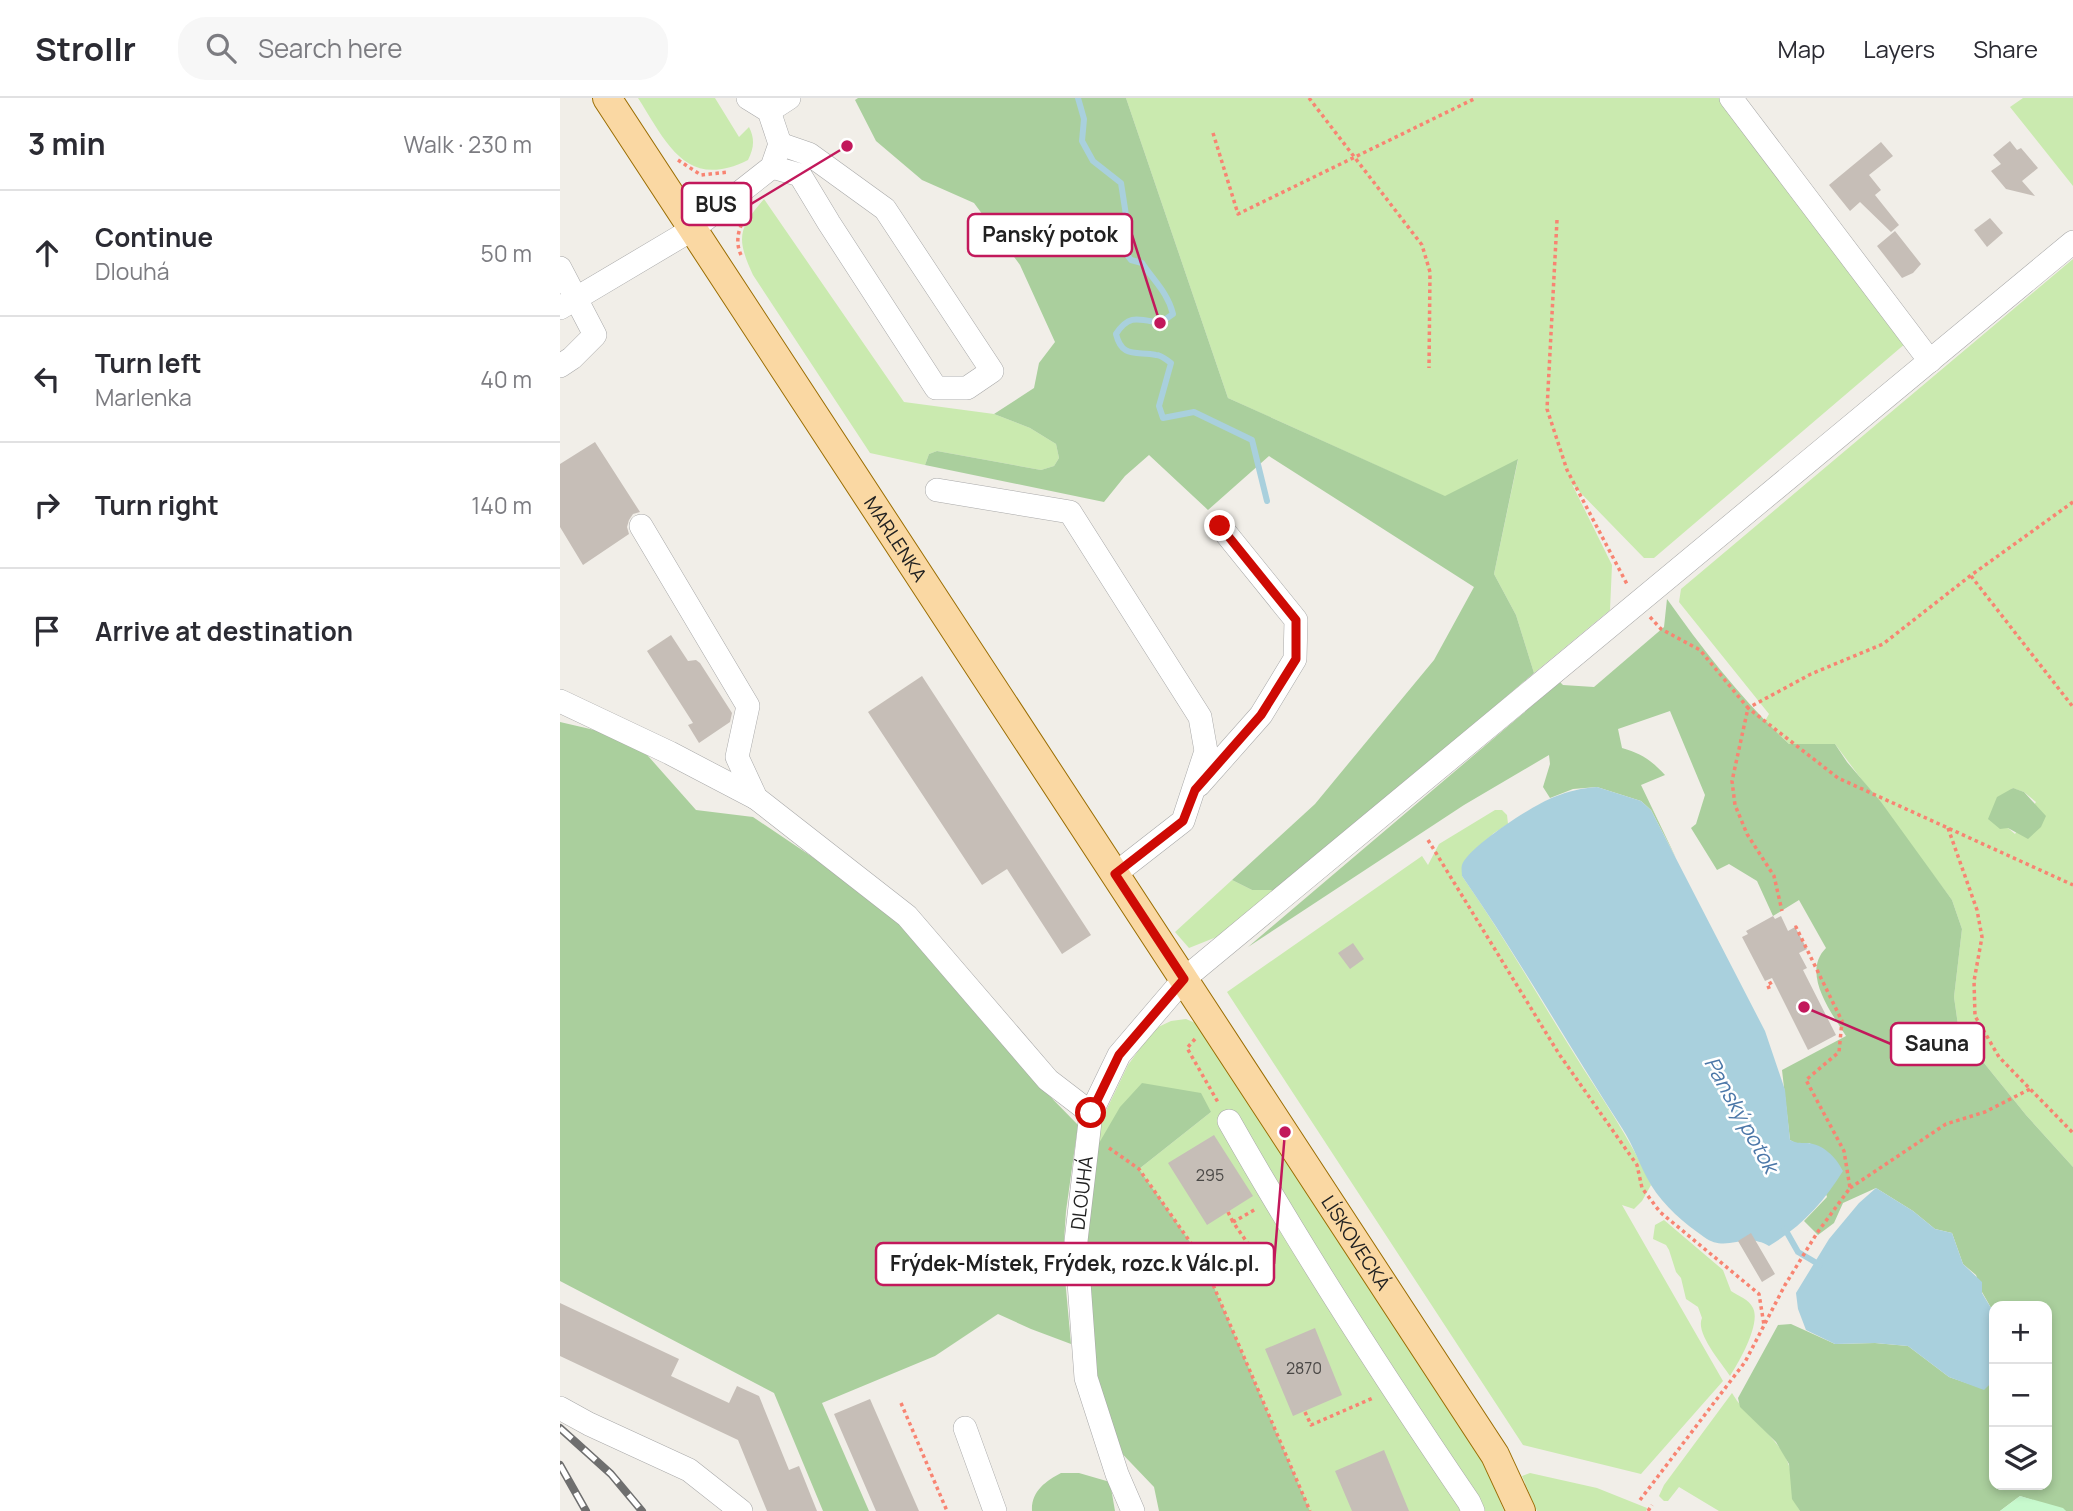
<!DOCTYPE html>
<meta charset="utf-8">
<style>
:root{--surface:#fff;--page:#f7f7f7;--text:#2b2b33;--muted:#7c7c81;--line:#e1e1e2}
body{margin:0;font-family:Manrope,sans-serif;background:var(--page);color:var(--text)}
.controls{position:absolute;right:21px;bottom:21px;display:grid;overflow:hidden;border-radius:14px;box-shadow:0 4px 10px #0003}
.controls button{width:63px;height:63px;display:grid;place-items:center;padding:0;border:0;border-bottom:2px solid var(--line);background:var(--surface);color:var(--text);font:35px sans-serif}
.stop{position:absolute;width:21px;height:21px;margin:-16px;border:5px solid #ce0a04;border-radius:50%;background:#fff}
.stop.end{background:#ce0a04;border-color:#fff;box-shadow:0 2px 7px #0008}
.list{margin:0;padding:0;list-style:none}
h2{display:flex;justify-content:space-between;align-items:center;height:91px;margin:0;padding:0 28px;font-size:30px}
h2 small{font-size:23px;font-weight:400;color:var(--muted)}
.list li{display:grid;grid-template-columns:46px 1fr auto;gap:21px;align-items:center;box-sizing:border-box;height:126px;padding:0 28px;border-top:2px solid var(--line)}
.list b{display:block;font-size:26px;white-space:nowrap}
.list p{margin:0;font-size:23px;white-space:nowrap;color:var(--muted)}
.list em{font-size:23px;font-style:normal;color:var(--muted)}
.icon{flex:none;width:38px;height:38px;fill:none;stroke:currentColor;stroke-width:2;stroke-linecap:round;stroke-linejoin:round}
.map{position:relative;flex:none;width:1513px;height:1413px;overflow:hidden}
header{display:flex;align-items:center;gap:42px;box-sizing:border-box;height:98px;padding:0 35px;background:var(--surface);border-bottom:2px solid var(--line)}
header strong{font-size:33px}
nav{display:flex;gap:38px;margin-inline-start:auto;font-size:24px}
.search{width:490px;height:63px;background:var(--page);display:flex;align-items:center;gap:18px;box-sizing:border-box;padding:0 24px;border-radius:28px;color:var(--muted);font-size:26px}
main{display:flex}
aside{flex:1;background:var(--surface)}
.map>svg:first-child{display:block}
.grass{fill:#caeaaf;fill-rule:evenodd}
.forest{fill:#aacf9d}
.park{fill:#c7f9cd}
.water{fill:#a9d0dd}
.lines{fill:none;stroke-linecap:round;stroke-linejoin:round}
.stream{stroke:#a9d0dd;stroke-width:6}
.building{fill:#c6beb7}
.minor-casing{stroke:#a8a8a8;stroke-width:24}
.major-casing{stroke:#9b6e03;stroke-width:30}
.path{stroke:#f88472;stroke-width:3.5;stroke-dasharray:3.5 3.5;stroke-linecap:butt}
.minor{stroke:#fff;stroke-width:23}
.major{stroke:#fad8a3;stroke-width:28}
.rail-casing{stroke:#6f6f6f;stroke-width:8}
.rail{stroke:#fff;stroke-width:5;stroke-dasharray:16;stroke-linecap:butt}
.route{stroke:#ce0a04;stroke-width:9}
.labels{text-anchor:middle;stroke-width:5;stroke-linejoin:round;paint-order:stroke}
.number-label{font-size:16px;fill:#4a4846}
.street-label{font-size:19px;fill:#212121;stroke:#fff}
.water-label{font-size:21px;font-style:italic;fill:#4b77a8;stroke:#fff}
.leader{fill:none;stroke:#c2185b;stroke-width:2.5}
.callout-dot{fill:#c2185b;stroke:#fff;stroke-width:2.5}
.callout{fill:#fff;stroke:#c2185b;stroke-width:2.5}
.callout-label{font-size:21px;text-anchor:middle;font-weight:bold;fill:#212121}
</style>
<header>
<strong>Strollr</strong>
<div class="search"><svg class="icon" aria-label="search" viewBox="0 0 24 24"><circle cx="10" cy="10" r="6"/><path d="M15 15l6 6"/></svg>Search here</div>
<nav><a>Map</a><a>Layers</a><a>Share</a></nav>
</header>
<main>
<aside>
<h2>3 min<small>Walk · 230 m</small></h2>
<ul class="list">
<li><svg class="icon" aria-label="ahead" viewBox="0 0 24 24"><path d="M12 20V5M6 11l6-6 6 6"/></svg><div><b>Continue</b><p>Dlouhá</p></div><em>50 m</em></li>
<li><svg class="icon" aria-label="left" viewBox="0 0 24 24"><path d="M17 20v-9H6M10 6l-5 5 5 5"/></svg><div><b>Turn left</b><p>Marlenka</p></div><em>40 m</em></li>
<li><svg class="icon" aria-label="right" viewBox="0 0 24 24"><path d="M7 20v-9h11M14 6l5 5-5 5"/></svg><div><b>Turn right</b></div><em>140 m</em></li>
<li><svg class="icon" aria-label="arrive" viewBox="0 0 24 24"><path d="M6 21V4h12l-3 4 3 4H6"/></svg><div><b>Arrive at destination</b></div></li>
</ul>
</aside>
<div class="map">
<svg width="1513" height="1413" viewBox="0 0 1513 1413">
<rect width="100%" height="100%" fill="#f1eee8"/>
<!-- grass -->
<path class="grass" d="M 78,0 L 155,0 L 179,39 L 189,29 C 195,41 194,50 188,62 C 126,93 107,45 78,0 Z
M 566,0 L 1160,0 L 1346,245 L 1094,460 L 1084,460 L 1012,386 L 1052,467 L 1050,512 L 974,575 L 956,517 L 934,476 L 958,362 L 886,399 L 668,300 Z
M 1463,0 L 1513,0 L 1513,88 L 1450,9 Z
M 204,101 L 344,304 L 434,316 L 470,330 L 496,346 L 499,360 L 494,368 L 481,372 L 377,353 L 369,356 L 365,367 L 310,355 L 193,177 C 176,140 178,131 204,101 Z
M 1513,161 L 1513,1069 L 1466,1017 L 1399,934 L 1394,899 L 1402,831 L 1392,802 L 1275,646 L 1229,646 L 1205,623 L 1209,616 L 1119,504 L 1121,491 ZM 1452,690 L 1464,694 L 1476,704 L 1455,736 L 1448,730 Z
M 935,712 L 942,712 L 947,717 L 948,726 L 934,735 L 907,760 L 902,778 C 942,835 976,895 1013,954 C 1040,998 1070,1039 1091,1087 L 1082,1103 L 1074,1111 L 1062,1107 L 1163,1283 L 1081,1376 L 963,1347 L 667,894 L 862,758 L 868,767 L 879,746 Z
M 672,782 L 692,792 L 716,792 L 664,836 L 629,850 L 615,834 Z
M 626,921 L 640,927 L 903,1328 L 929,1377 L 944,1413 L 750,1413 L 642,1161 L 579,1071 L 651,1014 L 535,1051 L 542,1021 L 568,967 L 594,931 L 611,923 Z
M 1104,1122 L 1163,1172 L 1171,1193 C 1178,1198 1189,1201 1193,1210 C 1201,1226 1179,1264 1170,1278 C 1161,1264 1135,1235 1142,1220 L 1138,1209 L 1126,1201 L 1121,1180 L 1116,1174 L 1109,1152 L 1106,1147 L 1093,1141 L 1095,1127 Z
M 1172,1295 C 1187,1321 1217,1337 1228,1365 C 1235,1383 1227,1393 1240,1413 L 1159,1413 L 1119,1389 L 1108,1403 L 1104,1403 L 1099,1398 L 1104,1387 Z
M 970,1375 L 1037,1390 L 1087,1410 L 1086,1413 L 977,1413 L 962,1378 Z"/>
<!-- forest -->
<path class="forest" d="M 298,0 L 566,0 L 668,300 L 885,398 L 958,361 L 934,476 L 956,517 L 974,575 L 822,705 L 716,792 L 692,792 L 672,782 L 755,706 L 788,666 L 874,562 L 914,489 L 709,358 L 648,412 L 589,357 L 565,378 L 544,404 L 365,367 L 369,356 L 377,353 L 481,372 L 494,368 L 499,360 L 496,346 L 470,330 L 434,316 L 474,290 L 479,265 L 495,244 L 460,167 L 414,105 L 362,82 L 316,43 L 295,2 Z
M 1107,501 C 1143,552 1183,603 1229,646 L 1275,646 L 1287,664 L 1321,704 L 1392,802 L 1402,831 L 1394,899 L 1399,934 L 1466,1017 L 1513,1069 L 1513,1413 L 1506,1413 L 1460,1398 L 1440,1413 L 1240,1413 L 1232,1401 L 1229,1366 L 1216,1344 L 1180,1309 L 1178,1300 L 1218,1227 L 1231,1226 L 1275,1246 L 1315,1245 L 1348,1248 L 1389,1279 L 1424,1291 L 1434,1282 L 1434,1387 L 1487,1387 L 1487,1208 L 1434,1208 L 1434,1215 L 1422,1194 L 1416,1177 L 1403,1166 L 1392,1135 L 1375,1131 L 1353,1113 L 1316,1090 L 1283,1105 L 1274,1125 L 1258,1137 L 1244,1123 L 1267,1099 L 1250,1045 L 1237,1046 L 1230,1042 L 1222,972 L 1286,938 C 1271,914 1241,875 1266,850 L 1239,802 L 1213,818 L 1197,783 L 1169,766 L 1157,772 L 1131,730 L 1136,726 L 1145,697 L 1110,613 L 1058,631 L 1062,650 C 1081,655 1092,663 1105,677 L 1081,687 L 1116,760 L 1091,712 L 1081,703 L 1037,689 L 1013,691 L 990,700 L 983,689 L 990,666 L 989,657 L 904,707 L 688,849 L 1000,584 L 1003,587 L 1034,589 L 1104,529 Z
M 0,624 L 73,641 L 136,712 L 193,719 L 322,806 L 476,984 L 518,1027 L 506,1113 L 503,1158 L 511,1246 L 471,1231 L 438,1216 L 375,1258 L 262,1305 L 309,1413 L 263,1413 L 214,1295 L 0,1183 Z
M 1453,690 L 1464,694 L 1486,718 L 1481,729 L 1468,741 L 1448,730 L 1440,731 L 1428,721 L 1437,699 Z
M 582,985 L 641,995 L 651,1014 L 579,1071 L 642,1161 L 750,1413 L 599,1413 L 594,1389 L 550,1343 L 526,1229 L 524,1138 L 535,1052 L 560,1009 Z
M 501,1375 L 519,1375 L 550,1384 L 555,1413 L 472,1413 C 471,1393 486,1383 501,1375 Z"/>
<!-- park -->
<path class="park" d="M 1460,1398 L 1503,1410 L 1506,1413 L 1440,1413 Z"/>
<!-- water -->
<path class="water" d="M 1037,689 L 1081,703 L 1091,712 L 1205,933 L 1225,992 L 1230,1042 C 1236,1045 1239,1045 1247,1045 C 1263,1046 1276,1059 1283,1073 C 1263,1105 1241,1129 1209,1148 C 1183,1133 1167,1156 1144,1139 C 1124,1125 1104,1108 1091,1087 C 1080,1069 1074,1048 1062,1030 C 1008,947 959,860 902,778 C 902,775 901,770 902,767 C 909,748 975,706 994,699 C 1009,693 1022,690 1037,689 Z
M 1316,1090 L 1353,1113 L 1375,1131 L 1392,1135 L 1403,1166 L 1422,1184 L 1422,1195 L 1434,1215 L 1434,1282 L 1424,1292 L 1389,1279 L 1348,1248 L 1315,1245 L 1275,1246 L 1246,1232 L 1238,1211 L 1236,1195 L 1269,1141 L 1299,1105 Z"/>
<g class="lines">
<!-- stream -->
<path class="stream" d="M 518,0 L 524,21 L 522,43 L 533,63 L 561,85 L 568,130 L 562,150 L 571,162 L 582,165 C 594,183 608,195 613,216 L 600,225 C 578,221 569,216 556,236 C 562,261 577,253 596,257 C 602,257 606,262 611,265 L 599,308 L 603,320 L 634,314 L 692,342 L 707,403
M 1225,1131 L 1238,1154 L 1260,1167"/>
</g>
<!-- building -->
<path class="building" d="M 1450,43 L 1457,52 L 1461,50 L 1478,70 L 1462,83 L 1475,98 L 1446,91 L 1431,73 L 1441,66 L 1433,57 Z
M 1321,44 L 1333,58 L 1309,77 L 1321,92 L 1315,97 L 1339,127 L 1331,134 L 1300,104 L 1290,113 L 1269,87 Z
M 1430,120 L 1443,135 L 1427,149 L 1414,132 Z
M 1335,133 L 1361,166 L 1353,175 L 1342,180 L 1317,148 Z
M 35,344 L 80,414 L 73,416 L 69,422 L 67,429 L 69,436 L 23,467 L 0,429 L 0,366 Z
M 111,537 L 128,563 L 136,562 L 140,565 L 172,615 L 170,624 L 139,645 L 128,627 L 133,625 L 87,553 Z
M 362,578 L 531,837 L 502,856 L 447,771 L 422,787 L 308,614 Z
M 1213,818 L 1215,821 L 1221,818 L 1228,833 L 1235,829 L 1247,851 L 1239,855 L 1247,870 L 1243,872 L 1276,937 L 1248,952 L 1212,880 L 1205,883 L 1182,839 L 1188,836 L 1186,833 Z
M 793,845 L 804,861 L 790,871 L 778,855 Z
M 654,1037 L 693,1098 L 647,1127 L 608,1065 Z
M 1191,1135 L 1215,1176 L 1202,1184 L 1178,1143 Z
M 0,1205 L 119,1261 L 111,1278 L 169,1305 L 177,1288 L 199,1298 L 229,1372 L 239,1368 L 257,1413 L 207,1413 L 178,1342 L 0,1258 Z
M 755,1230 L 782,1297 L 733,1318 L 705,1251 Z
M 310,1301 L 359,1413 L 316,1413 L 274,1316 Z
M 824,1352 L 849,1413 L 792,1413 L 775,1373 Z"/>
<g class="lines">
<!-- minor casing -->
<g class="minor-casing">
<g id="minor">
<path d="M 1171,0 L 1370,263"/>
<path d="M 209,13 L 229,0"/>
<path d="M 212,69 L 240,77 L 269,125 L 376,290 L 407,290 L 432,273 L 325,111 L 249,56 L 220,46"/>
<path d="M 0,170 L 35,237 L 12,260 L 0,268"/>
<path d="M 0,210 L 133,131 L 212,69 L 220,46 L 209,13 L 188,0"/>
<path d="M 377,392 L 510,414 L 640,619 L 646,653 L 623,723 L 555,776"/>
<path d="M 81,428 L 188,608 L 177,659 L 196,700 L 347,818 L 488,982 L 531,1015"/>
<path d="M 0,603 L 110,655 L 196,700"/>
<path d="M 639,687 L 701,617 L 735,561 L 736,522 L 660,428"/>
<path d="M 669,1023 C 743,1154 824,1279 909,1404 L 913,1413"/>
<path d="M 0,1310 L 29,1326 L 129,1372 L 181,1413"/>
<path d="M 405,1330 L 435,1413"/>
<path id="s1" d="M 573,1413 L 557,1376 L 526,1280 L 516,1143 L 531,1015 L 559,957 L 624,881 L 1513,144"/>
</g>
</g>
<!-- major casing -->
<g class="major-casing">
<g id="major">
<path id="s2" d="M 47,0 L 935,1357 L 961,1413"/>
</g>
</g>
<!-- path -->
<path class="path" d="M 749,0 L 862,147 L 870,174 L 869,270
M 653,35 L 678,116 L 916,0
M 118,62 L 141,77 L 169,74
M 997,122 L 987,311 L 1007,372 L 1068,488
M 181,157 C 175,144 178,130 186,119
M 1513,404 L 1410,478 L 1323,546 L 1251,576 L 1188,610 L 1278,680 L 1513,787
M 1411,478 L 1513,609
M 1090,519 L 1101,531 L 1140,552 L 1188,610 L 1172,683 L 1175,707 L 1187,736 L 1214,778 L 1222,813
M 1388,730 L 1417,812 L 1422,839 L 1414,883 L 1415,918 L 1439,959 L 1513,1035
M 868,742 L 999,956 L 1077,1067 L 1082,1090 L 1100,1114 L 1199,1196 L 1204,1227
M 1207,890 L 1212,888 L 1208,881
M 635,941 L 627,950 L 659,1006
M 549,1050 L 579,1071 L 642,1161 L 750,1413
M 1290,1090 L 1386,1026 L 1425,1014 L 1470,991
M 668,1114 L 673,1124
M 693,1153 L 673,1124 L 696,1111
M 341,1305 L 387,1413
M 745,1314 L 751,1327 L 813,1300
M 1080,1402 L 1185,1264 L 1225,1187 L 1257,1135 L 1290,1090 L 1284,1053 L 1246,982 L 1279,954 L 1282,923 L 1236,829 L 1232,831
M 1088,1413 L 1092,1407"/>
<!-- minor -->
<use href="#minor" class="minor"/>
<!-- major -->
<use href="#major" class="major"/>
<!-- rail casing -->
<g class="rail-casing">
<path id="rail" d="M 0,1330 L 51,1376 L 82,1413
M 0,1367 L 26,1413"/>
</g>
<!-- rail -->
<use href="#rail" class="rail"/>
</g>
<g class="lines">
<!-- route -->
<path class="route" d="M 531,1015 L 559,957 L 624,881 L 555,776 L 623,723 L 635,692 L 701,617 L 736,561 L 736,522 L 660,428"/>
</g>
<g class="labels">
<!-- number labels -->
<g class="number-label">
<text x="650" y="1083">295</text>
<text x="744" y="1276">2870</text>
</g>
<!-- street labels -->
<g class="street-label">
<text dy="7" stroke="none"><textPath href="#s2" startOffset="527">MARLENKA</textPath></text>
<text dy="7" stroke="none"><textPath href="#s1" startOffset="327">DLOUHÁ</textPath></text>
<text dy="7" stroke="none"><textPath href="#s2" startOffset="1368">LÍSKOVECKÁ</textPath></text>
</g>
<!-- water labels -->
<g class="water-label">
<text transform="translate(1181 1017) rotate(61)" y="7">Panský potok</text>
</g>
</g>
<!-- callouts -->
<path class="leader" d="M287 48L191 106M600 225L572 137M1244 909L1331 946M725 1034L714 1166"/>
<g class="callout-dot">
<circle cx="287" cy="48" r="7"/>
<circle cx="600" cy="225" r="7"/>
<circle cx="1244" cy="909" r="7"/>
<circle cx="725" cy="1034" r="7"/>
</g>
<g class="callout">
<rect x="122" y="85" width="69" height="42" rx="7"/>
<rect x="408" y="116" width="164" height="42" rx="7"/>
<rect x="1331" y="925" width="93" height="42" rx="7"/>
<rect x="316" y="1145" width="398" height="42" rx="7"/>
</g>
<g class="callout-label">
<text x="156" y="114">BUS</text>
<text x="490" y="144">Panský potok</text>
<text x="1377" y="953">Sauna</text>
<text x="515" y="1173">Frýdek-Místek, Frýdek, rozc.k Válc.pl.</text>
</g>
</svg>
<div class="controls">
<button>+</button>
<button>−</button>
<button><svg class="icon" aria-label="layers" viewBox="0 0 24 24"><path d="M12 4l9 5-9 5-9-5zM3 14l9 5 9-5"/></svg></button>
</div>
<div class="stop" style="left:531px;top:1015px"></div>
<div class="stop end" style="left:660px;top:428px"></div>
</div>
</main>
